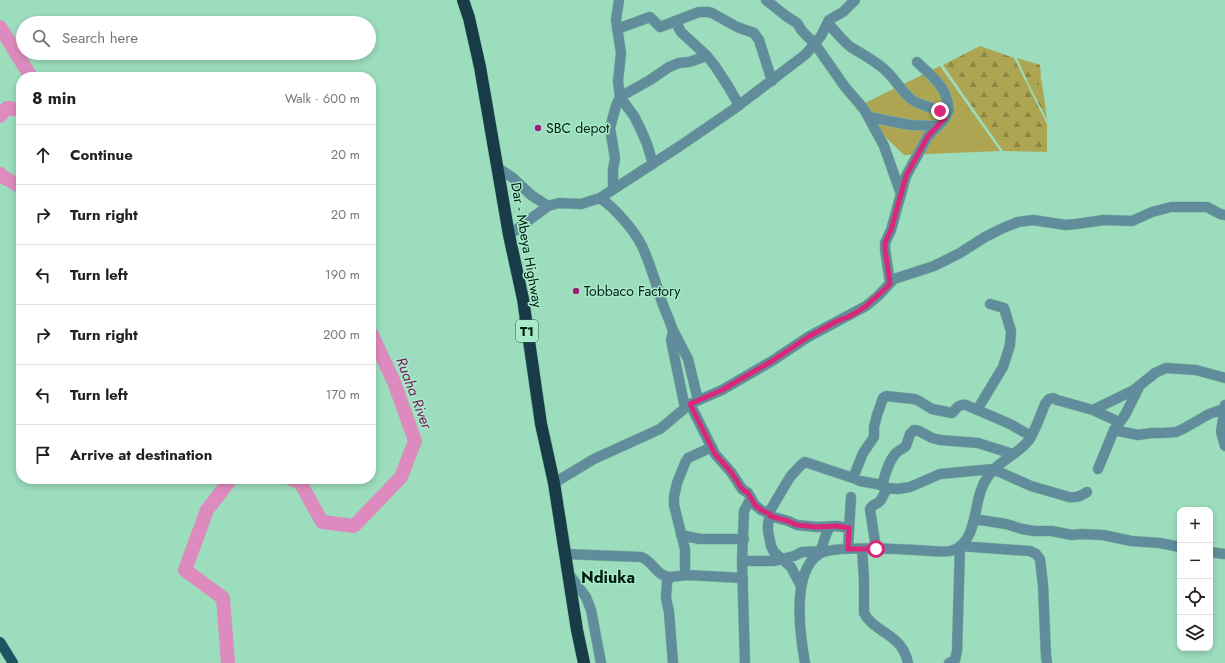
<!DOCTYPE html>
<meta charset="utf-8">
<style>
:root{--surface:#fff;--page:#f6f6f6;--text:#222;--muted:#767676;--line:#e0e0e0}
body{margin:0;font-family:Jost,sans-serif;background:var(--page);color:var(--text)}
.controls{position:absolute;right:12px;bottom:12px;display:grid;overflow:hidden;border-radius:8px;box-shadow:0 2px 6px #0003}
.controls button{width:36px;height:36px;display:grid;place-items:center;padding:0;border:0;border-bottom:1px solid var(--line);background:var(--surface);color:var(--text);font:20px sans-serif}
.stop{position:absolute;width:12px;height:12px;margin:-9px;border:3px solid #db2777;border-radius:50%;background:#fff}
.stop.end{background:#db2777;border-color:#fff;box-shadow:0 1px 4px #0008}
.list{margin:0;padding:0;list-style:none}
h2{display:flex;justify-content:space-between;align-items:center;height:52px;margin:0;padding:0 16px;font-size:17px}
h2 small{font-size:13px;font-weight:400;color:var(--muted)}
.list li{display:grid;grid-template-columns:26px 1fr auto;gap:12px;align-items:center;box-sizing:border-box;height:60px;padding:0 16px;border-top:1px solid var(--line)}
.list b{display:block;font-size:15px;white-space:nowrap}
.list em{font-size:13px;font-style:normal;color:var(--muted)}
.icon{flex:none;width:22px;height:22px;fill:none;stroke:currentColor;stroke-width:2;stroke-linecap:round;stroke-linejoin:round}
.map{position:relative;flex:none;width:1225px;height:663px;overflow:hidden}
.search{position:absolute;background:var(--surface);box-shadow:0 2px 6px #0003;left:16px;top:16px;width:360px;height:44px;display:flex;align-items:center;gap:10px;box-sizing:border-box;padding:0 14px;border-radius:22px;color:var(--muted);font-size:15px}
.panel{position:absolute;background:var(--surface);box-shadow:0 2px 6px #0003;left:16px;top:72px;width:360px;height:412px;border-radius:16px}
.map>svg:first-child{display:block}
.grass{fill:#aea552}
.forest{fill:url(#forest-firs)}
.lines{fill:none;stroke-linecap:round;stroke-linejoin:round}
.river{stroke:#dd8bbe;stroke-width:14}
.minor-casing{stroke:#7fba9e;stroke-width:11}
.major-casing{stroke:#7fba9e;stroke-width:11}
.highway-casing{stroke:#7fba9e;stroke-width:13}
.minor{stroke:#618c9c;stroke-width:10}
.major{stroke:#1f5262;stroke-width:10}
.highway{stroke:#173c48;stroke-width:12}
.route{stroke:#db2777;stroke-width:5}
.poi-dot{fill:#991e76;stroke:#a8eaca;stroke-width:1.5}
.labels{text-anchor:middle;stroke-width:3;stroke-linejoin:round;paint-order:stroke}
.shield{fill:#a8eaca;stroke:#345a48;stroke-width:1}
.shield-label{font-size:13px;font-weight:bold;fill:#021c11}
.poi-label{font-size:14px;fill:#021c11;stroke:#a8eaca;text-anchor:start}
.street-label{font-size:14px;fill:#021c11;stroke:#a8eaca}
.water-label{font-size:15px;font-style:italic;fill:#7b1b5e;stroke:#a8eaca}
.quarter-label{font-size:16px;font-weight:bold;fill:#021c11;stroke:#a8eaca}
</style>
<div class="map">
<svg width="1225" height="663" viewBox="0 0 1225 663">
<defs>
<pattern id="forest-firs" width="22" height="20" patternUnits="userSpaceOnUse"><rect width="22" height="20" fill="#aea552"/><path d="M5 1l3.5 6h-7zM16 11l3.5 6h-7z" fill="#8b8643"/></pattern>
</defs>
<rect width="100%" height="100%" fill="#9bddbd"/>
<!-- grass -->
<path class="grass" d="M 940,66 L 1000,151 L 904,155 L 855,108 Z
M 1041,78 L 1044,96 L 1037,100 L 1027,81 L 1028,80 L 1034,87 L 1039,85 Z"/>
<!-- forest -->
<path class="forest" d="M 980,46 L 1014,58 L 1047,124 L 1047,152 L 1003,151 L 943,65 Z
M 1017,58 L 1040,65 L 1041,75 L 1039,85 L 1033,87 L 1026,78 Z
M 1044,96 L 1047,120 L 1037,100 Z"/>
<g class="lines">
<!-- river -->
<path class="river" d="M 0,27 L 31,77
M 0,116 L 7,108 L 21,110
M 0,174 L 0,175 L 21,187
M 291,479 L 300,482 L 322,522 L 354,526 L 401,477 L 415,441 L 394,382 L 371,333
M 228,663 L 223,598 L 185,570 L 207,510 L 231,479"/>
<!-- minor casing -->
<g class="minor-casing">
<path id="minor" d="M 619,0 L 616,20 L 621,53 L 618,81 L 620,97 L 634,116 L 641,130 L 647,144 L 653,164
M 766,0 L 786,16 L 797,23 L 802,31 L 815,44 L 845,87 L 864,109 L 884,146 L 901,194
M 675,21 L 681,32 L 707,56 L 715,66 L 728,86 L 739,105
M 828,23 C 834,30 846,45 854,49 C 864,55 875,61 884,69 C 894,77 900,90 911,99 C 922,108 936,105 945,117
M 617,29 L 650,17 L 660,27 L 699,12 L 707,12 L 712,13 L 737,27 L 754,33 L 759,40 L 772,81
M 869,117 L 910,125 L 937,126
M 498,168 L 513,178 L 531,195 L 548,206
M 613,189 L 613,170 L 615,158 L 610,128 L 616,106 L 620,97 L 650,80 L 669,67 L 679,63 L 689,62 L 707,56
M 600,198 C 615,208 634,230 642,246 C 650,263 655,281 661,299 C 664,309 669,318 672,328 L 673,332 L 671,340 L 685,408
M 509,235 L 548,206 L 559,203 L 581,204 L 600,198 L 680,146 L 734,109 L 806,54 L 821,36 L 829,20 L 843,12 L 855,0
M 890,283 L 885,249 L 885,243 L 891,230 L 906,176 L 928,136 L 943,121 L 949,110 C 947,86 932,77 917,62
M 673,330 L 688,359 L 698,400
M 690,404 L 715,454 L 731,472 L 742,489 L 748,493 L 755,505 L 761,510 L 770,514
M 1225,405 L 1221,432 L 1225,446
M 977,410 L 1003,367 L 1010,345 L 1011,331 L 1004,308 L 990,304
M 1093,410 L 1134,390 L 1155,373 L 1166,368 L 1196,370 L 1225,378
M 1114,430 L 1138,435 L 1152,433 L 1163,433 L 1176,432 L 1183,429 L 1209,414 L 1224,409
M 1098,469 L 1114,430 L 1125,415 L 1139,387
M 853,478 L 863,453 L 874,437 L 874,427 L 877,415 L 883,398 L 886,396 L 914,399 L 919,401 L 932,409 L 952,413 C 957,408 958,404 966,405 L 1010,424 L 1031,436
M 554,483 L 594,459 L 660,429 L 690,404 L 722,390 L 772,361 L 808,337 L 866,306 L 878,296 L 894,279 L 934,266 L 960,253 L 985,237 L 1003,228 L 1018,222 L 1033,220 L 1066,225 L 1076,224 L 1104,220 L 1132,221 L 1152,212 L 1171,207 L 1207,207 L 1220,214 L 1225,215
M 882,486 C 885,475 888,462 896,453 C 899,450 903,449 906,446 L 910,434 L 914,430 L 919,431 L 932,438 L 940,440 L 978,443 L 1013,454
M 770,516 L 788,521 L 797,525 L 817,527 L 837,526 L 849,528
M 974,519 L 1006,524 L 1022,529 L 1034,531 L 1052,531 L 1072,535 L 1081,534 L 1103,535 L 1131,541 L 1160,543 L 1180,547
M 681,535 L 700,539 L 744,539
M 848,549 L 851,497
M 862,549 L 864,579 L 864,613 C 874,633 902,633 908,663
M 876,549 L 870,509 C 873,503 877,505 881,500 C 883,496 884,493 888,488
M 820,551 C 825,542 824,534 831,526
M 1210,552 L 1225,554
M 565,554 L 641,557 C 653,561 656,576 670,577
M 742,561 L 774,561 L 794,556 L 802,552 L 825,551
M 568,573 L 586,597 L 591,610 L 601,663
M 685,575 L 685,549 L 674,505 L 674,497 L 677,483 L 685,463 L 688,458 L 712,447
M 801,586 L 791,567 L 774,552 L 771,546 L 768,531 L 768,524 L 771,509 L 790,477 L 801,465 L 805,462 L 853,478 L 860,481 L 877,484 L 888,488 L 898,489 L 910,487 L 940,474 L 993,469 L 1031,486 L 1069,497 C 1077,498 1081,496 1087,492
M 673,663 L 669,612 L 666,598 L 667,582 L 670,577 L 687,575 L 743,578
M 745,663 L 742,561 L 744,511 L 751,498
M 805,663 C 800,635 791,572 819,554 C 833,545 896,549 915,550 C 926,550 944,554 954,550 C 978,540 973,503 984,483 C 995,461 1016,457 1029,440 C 1035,431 1041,414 1045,404 L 1049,399 L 1053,398 L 1057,400 L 1093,410 L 1119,422
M 949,663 L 955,660 L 957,651 L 960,546 L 1030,551 L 1036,554 L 1040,559 L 1043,585 L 1046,656 L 1047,663"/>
</g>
<!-- major casing -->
<g class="major-casing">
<path id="major" d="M 0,642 L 13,663"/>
</g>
<!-- highway casing -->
<g class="highway-casing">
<path id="highway" d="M 463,0 L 469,18 L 480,67 L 509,235 L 523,299 L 541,424 L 554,483 L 577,630 L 584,663"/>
</g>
<!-- minor -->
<use href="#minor" class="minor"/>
<!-- major -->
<use href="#major" class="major"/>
<!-- highway -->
<use href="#highway" class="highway"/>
</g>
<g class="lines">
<!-- route -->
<path class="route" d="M 876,549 L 848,549 L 849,528 L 837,526 L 817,527 L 797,525 L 788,521 L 770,516 L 770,514 L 761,510 L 755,505 L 748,493 L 742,489 L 731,472 L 715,454 L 690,404 L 722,390 L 772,361 L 808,337 L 837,321 L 848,317 L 857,312 L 866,306 L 887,287 L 890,283 L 885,249 L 885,243 L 891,230 L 906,176 L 928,136 L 945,118 L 940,111"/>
</g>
<!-- markers -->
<g class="poi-dot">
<circle cx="538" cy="128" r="4"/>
<circle cx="576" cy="291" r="4"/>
</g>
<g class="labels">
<!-- shield labels -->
<rect class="shield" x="516" y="320" width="22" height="22" rx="3"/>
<g class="shield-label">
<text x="527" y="336">T1</text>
</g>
<!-- poi labels -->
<g class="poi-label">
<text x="546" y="133">SBC depot</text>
<text x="584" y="296">Tobbaco Factory</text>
</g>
<!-- street labels -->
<g class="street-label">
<text transform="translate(527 245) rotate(80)" y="5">Dar - Mbeya Highway</text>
</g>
<!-- water labels -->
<g class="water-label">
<text transform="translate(414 393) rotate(69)" y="5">Ruaha River</text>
</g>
<!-- quarter labels -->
<g class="quarter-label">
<text x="608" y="583">Ndiuka</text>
</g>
</g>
</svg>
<div class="controls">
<button>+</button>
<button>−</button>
<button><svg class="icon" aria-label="locate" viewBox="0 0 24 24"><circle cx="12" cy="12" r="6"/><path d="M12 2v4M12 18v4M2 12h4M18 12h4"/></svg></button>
<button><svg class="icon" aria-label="layers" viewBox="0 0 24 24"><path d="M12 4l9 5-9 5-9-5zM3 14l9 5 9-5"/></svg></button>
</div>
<div class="stop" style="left:876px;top:549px"></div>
<div class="stop end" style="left:940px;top:111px"></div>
<div class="search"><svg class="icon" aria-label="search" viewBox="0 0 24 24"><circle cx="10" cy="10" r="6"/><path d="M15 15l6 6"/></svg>Search here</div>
<section class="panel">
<h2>8 min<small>Walk · 600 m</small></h2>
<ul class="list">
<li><svg class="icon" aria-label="ahead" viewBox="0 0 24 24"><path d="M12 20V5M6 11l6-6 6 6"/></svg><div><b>Continue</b></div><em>20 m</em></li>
<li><svg class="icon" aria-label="right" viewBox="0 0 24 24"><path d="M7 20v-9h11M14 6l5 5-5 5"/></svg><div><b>Turn right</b></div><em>20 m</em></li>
<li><svg class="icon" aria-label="left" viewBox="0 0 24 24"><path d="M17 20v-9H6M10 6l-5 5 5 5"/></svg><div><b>Turn left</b></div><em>190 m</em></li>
<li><svg class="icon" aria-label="right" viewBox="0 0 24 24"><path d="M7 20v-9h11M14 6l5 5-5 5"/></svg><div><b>Turn right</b></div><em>200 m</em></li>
<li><svg class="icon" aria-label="left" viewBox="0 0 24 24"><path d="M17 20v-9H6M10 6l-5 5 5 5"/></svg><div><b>Turn left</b></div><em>170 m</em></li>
<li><svg class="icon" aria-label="arrive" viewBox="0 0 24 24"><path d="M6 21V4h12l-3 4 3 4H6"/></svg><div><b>Arrive at destination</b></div></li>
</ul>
</section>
</div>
